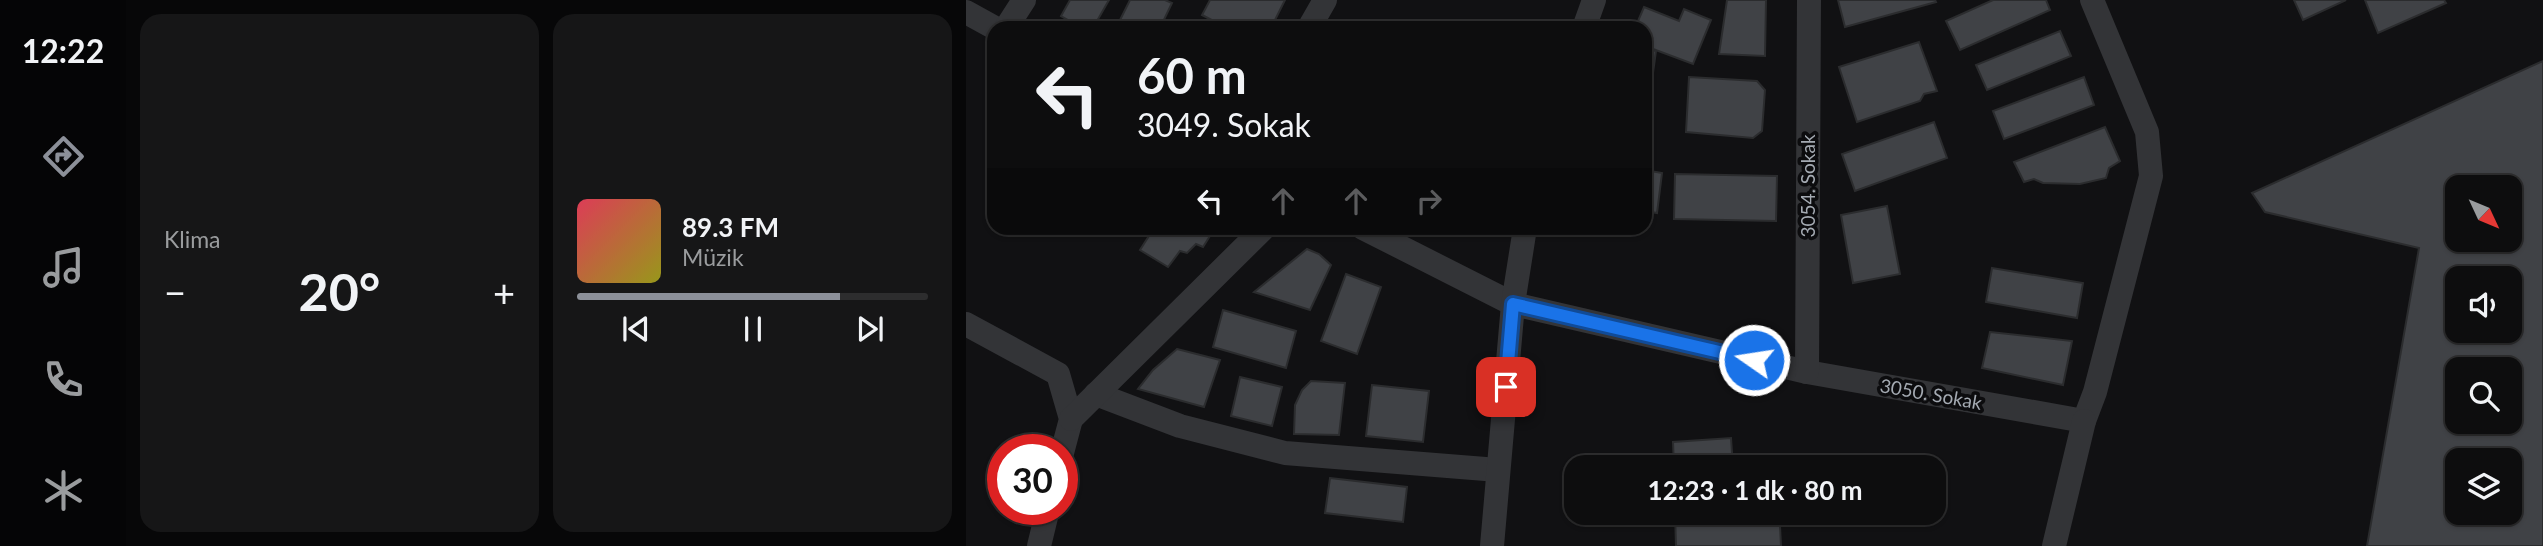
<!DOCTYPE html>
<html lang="tr">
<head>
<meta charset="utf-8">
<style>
  body { margin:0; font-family:Lato,sans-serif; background:#161617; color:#f1f3f6; height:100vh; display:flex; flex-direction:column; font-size:26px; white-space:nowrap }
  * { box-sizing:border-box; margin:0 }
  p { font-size:23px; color:#9a9c9e }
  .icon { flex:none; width:38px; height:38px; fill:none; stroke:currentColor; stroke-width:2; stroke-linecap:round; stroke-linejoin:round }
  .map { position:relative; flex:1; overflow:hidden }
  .sheet { display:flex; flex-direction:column; gap:14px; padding:14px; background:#070708; width:840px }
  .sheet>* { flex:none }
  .banner { position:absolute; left:21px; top:21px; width:665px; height:214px; border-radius:21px; box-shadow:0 2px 5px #0004,0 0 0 2px #2d2d2e; background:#0d0d0e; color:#f1f3f6; overflow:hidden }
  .needle { width:46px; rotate:134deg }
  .buttons { position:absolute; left:1479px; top:175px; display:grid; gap:14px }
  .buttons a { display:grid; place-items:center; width:77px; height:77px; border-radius:14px; background:#0d0d0e; box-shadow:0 2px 5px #0004,0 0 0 2px #2d2d2e; font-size:35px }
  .speed { position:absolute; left:21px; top:434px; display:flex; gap:14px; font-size:35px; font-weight:700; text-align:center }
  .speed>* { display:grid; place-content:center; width:91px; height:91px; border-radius:50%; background:#0d0d0e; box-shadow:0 2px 5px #0004,0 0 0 2px #2d2d2e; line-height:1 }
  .speed .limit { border:10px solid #d22; background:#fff; color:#111 }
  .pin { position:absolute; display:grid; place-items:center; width:60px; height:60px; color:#fff; margin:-30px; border-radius:14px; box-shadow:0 4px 10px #0006 }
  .me { position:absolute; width:77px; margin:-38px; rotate:283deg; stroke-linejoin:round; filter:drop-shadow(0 0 5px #0008) }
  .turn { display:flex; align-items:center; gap:24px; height:147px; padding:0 35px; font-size:32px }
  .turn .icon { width:91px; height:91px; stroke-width:2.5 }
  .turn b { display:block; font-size:49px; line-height:60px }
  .lanes { display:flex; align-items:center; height:66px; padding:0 35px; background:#0003; justify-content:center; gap:35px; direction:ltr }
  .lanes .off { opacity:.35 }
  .big { font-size:52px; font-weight:700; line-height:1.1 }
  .sheet .widget { flex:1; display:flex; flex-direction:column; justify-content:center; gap:10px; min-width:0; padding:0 24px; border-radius:21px; background:#161617 }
  .song { display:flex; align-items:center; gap:21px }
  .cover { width:84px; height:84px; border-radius:10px; background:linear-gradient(135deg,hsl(350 70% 55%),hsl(60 70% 35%)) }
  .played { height:7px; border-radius:4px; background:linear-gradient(90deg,#8c9099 75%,#2d2d2e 75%) }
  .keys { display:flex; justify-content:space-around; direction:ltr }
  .heat { display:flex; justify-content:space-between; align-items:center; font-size:38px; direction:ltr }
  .sheet .tiles { flex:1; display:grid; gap:14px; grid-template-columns:repeat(2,1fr) }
  .trip { position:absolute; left:598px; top:455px; width:382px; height:70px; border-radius:21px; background:#0d0d0e; box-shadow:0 2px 5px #0004,0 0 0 2px #2d2d2e; font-weight:700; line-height:70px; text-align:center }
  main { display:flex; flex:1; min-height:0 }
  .tab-bar { display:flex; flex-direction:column; width:126px; justify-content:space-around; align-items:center; background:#050506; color:#9a9c9e }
  .tab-bar .icon { width:49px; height:49px }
  .tab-bar .current { color:#8c9099 }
  .tab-bar b { font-size:32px; color:#f1f3f6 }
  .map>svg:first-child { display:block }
</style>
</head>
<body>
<main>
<nav class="tab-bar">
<b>12:22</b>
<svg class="icon current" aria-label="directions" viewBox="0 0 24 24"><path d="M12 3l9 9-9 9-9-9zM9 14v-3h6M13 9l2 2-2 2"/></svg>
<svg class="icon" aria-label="music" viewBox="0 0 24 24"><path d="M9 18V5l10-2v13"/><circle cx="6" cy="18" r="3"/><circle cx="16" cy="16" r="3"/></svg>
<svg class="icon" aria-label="phone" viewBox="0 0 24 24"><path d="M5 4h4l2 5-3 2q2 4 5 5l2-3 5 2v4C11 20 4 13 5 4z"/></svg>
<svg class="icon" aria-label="climate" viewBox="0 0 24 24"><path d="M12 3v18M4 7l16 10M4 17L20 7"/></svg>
</nav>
<section class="sheet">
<div class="tiles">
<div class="widget"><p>Klima</p>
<div class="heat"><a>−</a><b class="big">20°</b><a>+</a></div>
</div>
<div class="widget">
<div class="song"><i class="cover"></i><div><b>89.3 FM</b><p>Müzik</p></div></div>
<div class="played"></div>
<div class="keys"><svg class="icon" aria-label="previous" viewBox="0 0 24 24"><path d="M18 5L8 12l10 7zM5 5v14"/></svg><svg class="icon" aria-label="pause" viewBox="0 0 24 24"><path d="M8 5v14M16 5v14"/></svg><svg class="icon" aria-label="next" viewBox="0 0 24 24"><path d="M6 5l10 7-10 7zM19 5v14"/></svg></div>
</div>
</div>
</section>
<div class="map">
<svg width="1577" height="546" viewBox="0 0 1577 546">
  <rect width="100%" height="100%" fill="#111113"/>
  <g fill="#404246" stroke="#2b2c2e" stroke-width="2" fill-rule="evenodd">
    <path d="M104,0h39l-16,28h-11l-21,-12z"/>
    <path d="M164,0h35l7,3 -12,25h-44z"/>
    <path d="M244,0h75l-14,28h-44l-25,-13z"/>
    <path d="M761,0h39l-1,56 -46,-2z"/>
    <path d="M872,0h97l1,2 -91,25z"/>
    <path d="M1027,0h53l4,10 -90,40 -14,-29z"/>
    <path d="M1328,0h52l-43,20z"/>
    <path d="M1399,0h79l2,3 -68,30z"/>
    <path d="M678,7l35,14 5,-12 27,11 -18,44 -48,-18v-18h-10z"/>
    <path d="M1094,31l11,25 -84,34 -11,-25z"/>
    <path d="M953,42l18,49 -13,3 -4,7 -63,21 -18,-55z"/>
    <path d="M679,49l11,2 -11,80z"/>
    <path d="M1577,61v485h-176l52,-298 -154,-36 -13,-19zM1491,187h53v53h-53zM1491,278h53v53h-53zM1491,369h53v53h-53zM1491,460h53v53h-53z"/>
    <path d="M723,77l68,4 8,9 -3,41 -9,7 -67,-6z"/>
    <path d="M1118,77l10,28 -90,34 -11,-28z"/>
    <path d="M968,122l13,36 -92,33 -13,-37z"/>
    <path d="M1139,127l15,34 -11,7 -3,10 -26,6 -37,-1 -9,-4 -10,3 -10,-20z"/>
    <path d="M679,170l17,3 -5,40 -12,-2z"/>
    <path d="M709,174l102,2 -1,45 -102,-2z"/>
    <path d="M921,206l13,68 -47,9 -12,-68z"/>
    <path d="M188,228h61l-12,19 -7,-3 -9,9 -7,-2 -12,16 -28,-17z"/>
    <path d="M341,249l12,5 12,11 -21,45 -56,-18z"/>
    <path d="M1026,268l91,15 -6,35 -91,-16z"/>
    <path d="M380,274l35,13 -24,67 -36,-13z"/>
    <path d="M257,310l73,21 -10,37 -73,-21z"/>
    <path d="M1024,332l82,9 -9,44 -81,-17z"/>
    <path d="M211,349l43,11 -16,47 -66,-18 15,-19z"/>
    <path d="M274,377l42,10 -10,39 -41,-10z"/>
    <path d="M345,381l34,2 -6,52 -45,-1 1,-29 7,-15z"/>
    <path d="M406,385l57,6 -6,51 -57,-6z"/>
    <path d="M765,438l2,29h-59l-1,-25z"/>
    <path d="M364,478l77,9 -4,35 -78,-9z"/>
    <path d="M709,513h60l13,11 32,2 1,20h-105z"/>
  </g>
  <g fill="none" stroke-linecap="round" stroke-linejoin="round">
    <g stroke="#333437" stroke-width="24">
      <path d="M0,12l29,16"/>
      <path d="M40,28l18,-28"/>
      <path d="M343,28l16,-28"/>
      <path d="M618,28l10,-28"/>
      <path d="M397,228l150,76 294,68 277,49 11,-29 56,-216 -4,-44 -55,-132"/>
      <path d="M0,324l92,50 13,45 -9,34"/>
      <path d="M841,372l2,-372"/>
      <path d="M130,394l84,32 105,27 213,17"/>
      <path d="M105,419l193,-191"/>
      <path d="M73,546l9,-37"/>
      <path d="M526,546l21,-242 12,-76"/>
      <path d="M1088,546l30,-125"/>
    </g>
  </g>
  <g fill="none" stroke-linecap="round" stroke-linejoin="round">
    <defs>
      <path id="route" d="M540,387l7,-83 241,56"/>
    </defs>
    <use href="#route" stroke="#114b97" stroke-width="18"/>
    <use href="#route" stroke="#1a73e8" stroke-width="12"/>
  </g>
  <g text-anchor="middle" stroke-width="7" stroke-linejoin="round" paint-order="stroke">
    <g font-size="19" fill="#a4aab2" stroke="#0c0c0e">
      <text transform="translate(842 186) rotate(-90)" y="7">3054. Sokak</text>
      <text transform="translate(965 394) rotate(10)" y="7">3050. Sokak</text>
    </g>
  </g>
</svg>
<div class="buttons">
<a><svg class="needle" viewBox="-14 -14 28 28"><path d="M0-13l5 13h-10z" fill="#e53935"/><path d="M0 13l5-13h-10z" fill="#9a9c9e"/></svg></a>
<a><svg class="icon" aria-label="sound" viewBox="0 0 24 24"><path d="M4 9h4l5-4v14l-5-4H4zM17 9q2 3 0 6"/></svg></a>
<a><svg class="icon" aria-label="search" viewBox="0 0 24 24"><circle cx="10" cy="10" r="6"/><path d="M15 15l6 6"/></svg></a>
<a><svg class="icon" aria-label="layers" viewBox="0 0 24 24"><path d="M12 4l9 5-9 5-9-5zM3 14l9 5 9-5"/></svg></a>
</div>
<div class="speed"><div class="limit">30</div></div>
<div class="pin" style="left:540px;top:387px;background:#d93025"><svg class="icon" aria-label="arrive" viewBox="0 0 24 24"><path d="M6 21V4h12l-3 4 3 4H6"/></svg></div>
<svg class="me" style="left:788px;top:360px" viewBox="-20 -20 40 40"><circle r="17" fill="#1a73e8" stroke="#fff" stroke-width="3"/><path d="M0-11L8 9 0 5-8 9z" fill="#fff"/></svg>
<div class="trip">12:23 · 1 dk · 80 m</div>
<div class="banner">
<div class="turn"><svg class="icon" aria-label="left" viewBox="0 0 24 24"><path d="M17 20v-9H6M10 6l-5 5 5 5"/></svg><div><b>60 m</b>3049. Sokak</div></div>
<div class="lanes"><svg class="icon" aria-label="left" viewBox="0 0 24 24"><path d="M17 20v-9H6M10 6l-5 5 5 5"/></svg><svg class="icon off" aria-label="ahead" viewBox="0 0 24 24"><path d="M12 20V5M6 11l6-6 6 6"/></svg><svg class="icon off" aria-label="ahead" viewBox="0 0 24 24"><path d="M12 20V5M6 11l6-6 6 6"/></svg><svg class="icon off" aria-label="right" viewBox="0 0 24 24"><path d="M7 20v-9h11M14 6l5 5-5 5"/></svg></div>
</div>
</div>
</main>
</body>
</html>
